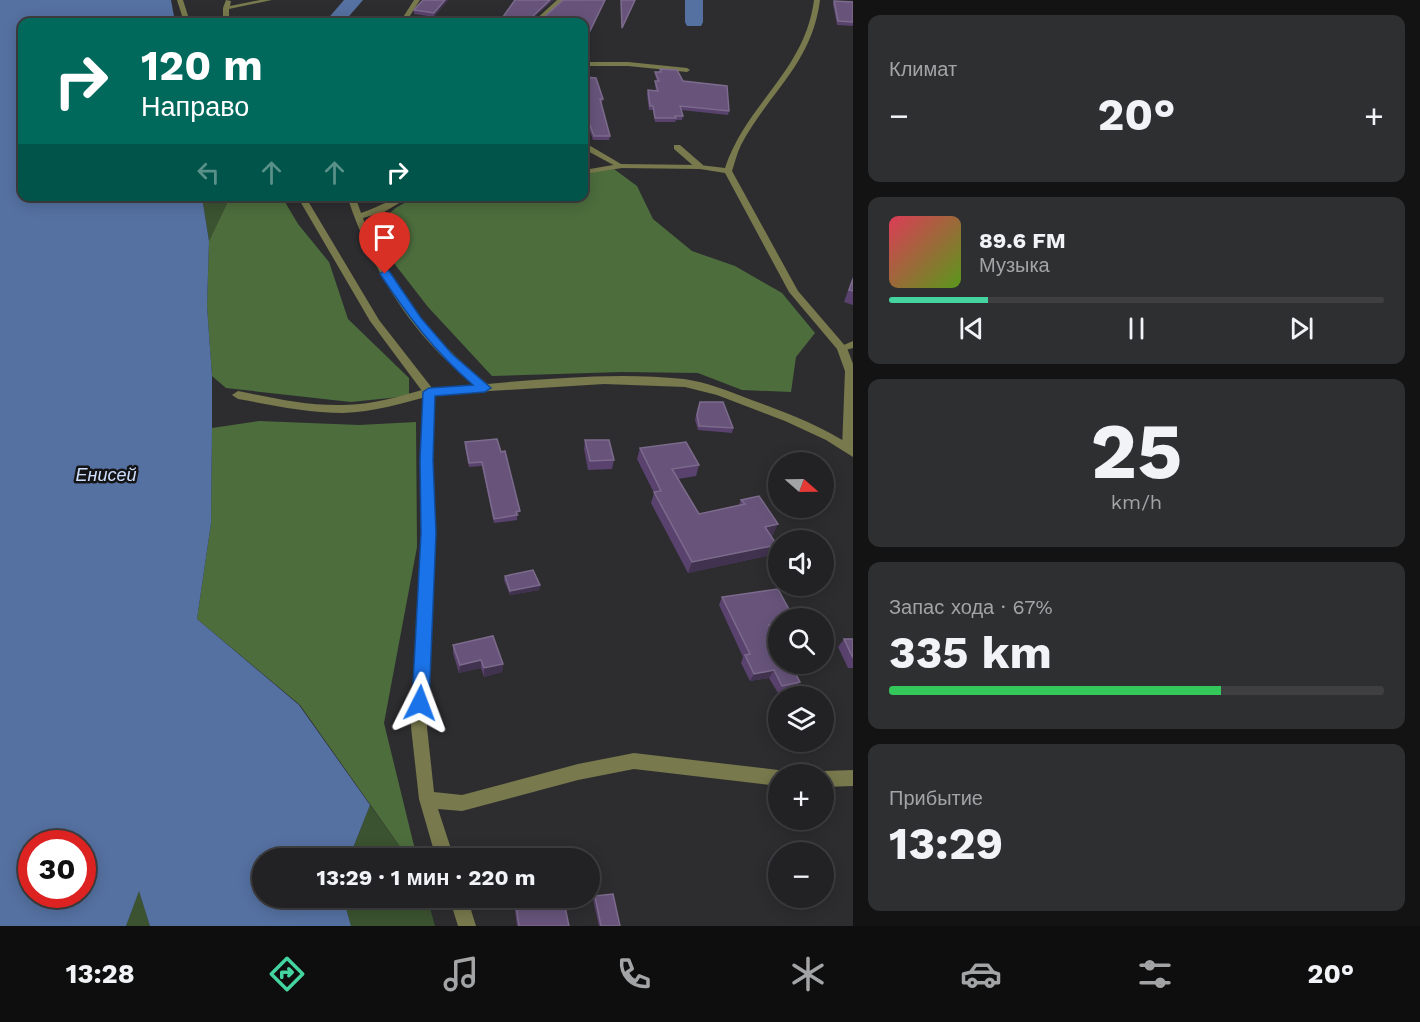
<!DOCTYPE html>
<html lang="ru">
<head>
<meta charset="utf-8">
<style>
  body { margin:0; font-family:"Work Sans",sans-serif; background:#2e2f31; color:#f1f3f6; height:100vh; display:flex; flex-direction:column; font-size:22px; white-space:nowrap }
  * { box-sizing:border-box; margin:0 }
  p { font-size:20px; color:#a2a4a6 }
  .icon { flex:none; width:33px; height:33px; fill:none; stroke:currentColor; stroke-width:2; stroke-linecap:round; stroke-linejoin:round }
  .map { position:relative; flex:1; overflow:hidden }
  .sheet { display:flex; flex-direction:column; gap:15px; padding:15px; background:#131314; width:567px }
  .sheet>* { flex:none }
  .top-card { position:absolute; left:18px; top:18px; width:570px; height:183px; border-radius:12px; box-shadow:0 3px 15px #0003,0 0 0 2px #3f3f41; background:#00695c; color:#fff; overflow:hidden }
  .needle { width:39px; rotate:110deg }
  .fabs { position:absolute; left:768px; top:452px; display:grid; gap:12px }
  .fabs a { display:grid; place-items:center; width:66px; height:66px; border-radius:50%; background:#222224; box-shadow:0 3px 15px #0003,0 0 0 2px #3f3f41; font-size:30px }
  .speed { position:absolute; left:18px; top:830px; display:flex; gap:12px; font-size:30px; font-weight:700; text-align:center }
  .speed>* { display:grid; place-content:center; width:78px; height:78px; border-radius:50%; background:#222224; box-shadow:0 3px 15px #0003,0 0 0 2px #3f3f41; line-height:1 }
  .speed .limit { border:9px solid #d22; background:#fff; color:#111 }
  .pin { position:absolute; display:grid; place-items:center; width:51px; height:51px; color:#fff; margin:-62px -26px; border-radius:50% 50% 50% 0; rotate:-45deg; box-shadow:0 0 6px #0007 }
  .pin .icon { rotate:45deg }
  .me { position:absolute; width:66px; margin:-33px; rotate:3deg; stroke-linejoin:round; filter:drop-shadow(0 0 4px #0008) }
  .turn { display:flex; align-items:center; gap:21px; height:126px; padding:0 24px; font-size:27px }
  .turn .icon { width:78px; height:78px; stroke-width:2.5 }
  .turn b { display:block; font-size:42px; line-height:51px }
  .lanes { display:flex; align-items:center; height:57px; padding:0 24px; background:#0003; justify-content:center; gap:30px; direction:ltr }
  .lanes .off { opacity:.35 }
  .big { font-size:45px; font-weight:700; line-height:1.1 }
  .sheet .widget { flex:1; display:flex; flex-direction:column; justify-content:center; gap:9px; min-width:0; padding:0 21px; border-radius:12px; background:#2e2f31 }
  .sheet .dial { align-items:center; gap:0 }
  .dial b { font-size:78px; line-height:1 }
  .song { display:flex; align-items:center; gap:18px }
  .cover { width:72px; height:72px; border-radius:9px; background:linear-gradient(135deg,hsl(350 70% 55%),hsl(90 70% 35%)) }
  .played { height:6px; border-radius:3px; background:linear-gradient(90deg,#44d49f 20%,#3f3f41 20%) }
  .keys { display:flex; justify-content:space-around; direction:ltr }
  .heat { display:flex; justify-content:space-between; align-items:center; font-size:33px; direction:ltr }
  .charge { height:9px; border-radius:4px; background:linear-gradient(90deg,#34c759 67%,#3f3f41 0) }
  .trip { position:absolute; left:252px; top:848px; width:348px; height:60px; border-radius:30px; background:#222224; box-shadow:0 3px 15px #0003,0 0 0 2px #3f3f41; font-weight:700; line-height:60px; text-align:center }
  .dock { display:flex; height:96px; justify-content:space-around; align-items:center; background:#0e0e0e; color:#a2a4a6 }
  .dock .icon { width:42px; height:42px }
  .dock .current { color:#44d49f }
  .dock b { font-size:27px; color:#f1f3f6 }
  main { display:flex; flex:1; min-height:0 }
  .map>svg:first-child { display:block }
</style>
</head>
<body>
<main>
<div class="map">
<svg width="853" height="926" viewBox="0 0 853 926">
  <rect width="100%" height="100%" fill="#2d2d30"/>
  <g fill="#3b5330">
    <path d="M202,197h28l-21,44z"/>
    <path d="M370,805l38,53h-59z"/>
    <path d="M139,890l11,36h-24z"/>
    <path d="M343,897h84l8,29h-84z"/>
  </g>
  <g fill="#4d6d3d">
    <path d="M614,169l23,17 16,33 39,32 43,15 47,27 33,40 -19,24 -5,35 -49,-2 -44,-17 -76,-1 -130,4 -64,-69 -45,-58 -4,-21c13,-22 24,-26 47,-31l158,-1v-23z"/>
    <path d="M230,197h52l16,27 31,38 19,57 61,59v18l-58,6 -125,-14 -14,-12 -5,-70 2,-65z"/>
    <path d="M259,421l100,4 57,-3 1,125 -33,176 33,135h-9l-108,-153 -103,-86 14,-96 1,-95z"/>
  </g>
  <path fill="#5571a1" fill-rule="evenodd" d="M0,0h171l4,22h-153v174l180,1 7,44 -2,65 5,70v52l-1,95 -14,96 102,86 71,100 -21,53h-87v39h81l8,29h-201l-11,-35 -13,35h-126zM32,843h50v51h-50z"/>
  <g fill="none" stroke-linecap="round" stroke-linejoin="round">
    <g fill="#5571a1" fill-rule="evenodd">
      <path d="M344,0h19l-19,22h-19z"/>
      <path d="M685,0h18v22l-2,4h-14l-2,-4z"/>
    </g>
    <g fill="#78794c" fill-rule="evenodd">
      <path d="M584,62h44l59,6 3,2 -3,2 -59,-6h-44z"/>
      <path d="M674,145h6l23,20v4h-6l-23,-20z"/>
      <path d="M619,164h3v4l-38,6v-4z"/>
      <path d="M853,341v7l-11,3 -5,-3z"/>
      <path d="M429,388l6,4 -2,3c-29,8 -60,17 -90,18 -35,0 -71,-8 -105,-14l-6,-4 6,-4c35,7 70,15 105,14 29,0 58,-9 86,-17z"/>
    </g>
    <g fill="#78794c" fill-rule="evenodd">
      <path d="M226,0l5,1 -1,5 30,-6h12l-43,9v13h-6v-14z"/>
      <path d="M414,0h6l-14,22h-6z"/>
      <path d="M557,0h6l-24,22h-6z"/>
      <path d="M814,0h6c-8,64 -51,92 -79,145 -4,8 -6,17 -9,26l66,120 49,57 6,16v87l-5,2 -6,-4 3,-78 -8,-22 -48,-57 -64,-119 -25,-4 -81,-1 -35,-19v-5h3l34,20 79,1 25,3c21,-64 80,-97 89,-168z"/>
      <path d="M347,196h8l6,17c17,-5 32,-17 50,-17l-27,16 -21,6c23,68 71,123 126,167l1,3 -1,3c-10,2 -19,-10 -26,-16 -56,-46 -94,-112 -116,-179z"/>
      <path d="M429,388l6,4 -2,68 2,55 -8,212 7,65 28,3 116,-31 56,-11 144,17 6,4h-6v12l-144,-17 -56,11 -116,31 -24,-2 16,49h-18l-17,-59 -8,-72 12,-212 -2,-55 2,-68z"/>
      <path d="M853,770v16l-29,1v-13h-6l6,-3z"/>
      <path d="M449,897h18l9,29h-18z"/>
    </g>
    <g fill="#78794c" fill-rule="evenodd">
      <path d="M177,0h6l7,22h-6z"/>
      <path d="M297,196h8l74,124 53,68c83,-5 169,-18 252,-9 22,3 45,12 65,20 36,13 72,26 104,48v10l-27,-17 -41,-19 -68,-26 -32,-8 -81,-3 -179,11 -55,-74z"/>
    </g>
  </g>
  <g fill="#59426d">
    <path d="M423,0h25l-14,17 -20,-3v-4z"/>
    <path d="M834,1l19,1v24l-16,-1 -4,-21z"/>
    <path d="M660,69l23,12 46,30 -1,4 -47,-5 2,6 -1,4h-6l-1,2h-20l-2,-12h-4l-2,-16 1,-4 8,1 -1,-6v-4h2l-2,-6v-3h4z"/>
    <path d="M584,77l19,22 -1,4h-1l9,33 -1,4h-16l-9,-26z"/>
    <path d="M853,276v29l-9,-3z"/>
    <path d="M698,406l35,22 -1,5 -34,-3 -3,-10z"/>
    <path d="M497,439l22,77h-2v4l-23,3 -12,-57 -13,1 -4,-20v-5z"/>
    <path d="M585,440l29,20 -2,9 -24,1 -4,-21z"/>
    <path d="M640,448l59,17 -3,11 -18,3 21,35 40,-9 2,-5 32,35 -3,1 7,9 -6,10 -83,18 -37,-70 3,-10 -17,-34z"/>
    <path d="M505,576l35,9 -1,5 -29,5 -6,-15z"/>
    <path d="M722,597l70,18 -1,3h-13v13l-6,1 28,50 -5,8 -17,3 -9,-15 -19,3 -9,-18 2,-6 -24,-52z"/>
    <path d="M844,639h9v29h-5l-10,-21z"/>
    <path d="M453,645l50,19 -1,8 -18,5 -3,-9 -22,5 -6,-20z"/>
    <path d="M778,855v35l-10,-28 6,-6z"/>
    <path d="M595,896l25,30h-21l-6,-27z"/>
    <path d="M513,897h50l6,29h-52z"/>
    <path d="M781,897h14l-13,2z"/>
  </g>
  <g fill="#41324f">
    <path d="M445,0h3l-14,17v-4z"/>
    <path d="M550,0h4l-23,20 1,-3z"/>
    <path d="M605,0h1l-21,43 1,-4z"/>
    <path d="M635,0h1l-15,31 1,-3z"/>
    <path d="M778,524l-5,11 -13,3 5,-11z"/>
    <path d="M777,545l-6,10 -83,18 4,-11z"/>
    <path d="M540,585l-1,5 -29,5v-4z"/>
    <path d="M481,660v8l-22,5 1,-8z"/>
    <path d="M503,664l-1,8 -18,5v-9z"/>
    <path d="M774,670l-5,8 -19,3 4,-7z"/>
  </g>
  <g fill="#68547b" stroke="#7c6b8c" stroke-width="1.5">
    <path d="M423,0h22l-11,13 -20,-3z"/>
    <path d="M515,0h35l-18,17v3h9l22,-20h42l-19,39h-2v-17h-96v-1h12z"/>
    <path d="M621,0h14l-13,28z"/>
    <path d="M834,1l19,1v20l-15,-1z"/>
    <path d="M660,69l17,1 6,11 44,5 2,25 -49,-5 3,10h-8l1,2h-21l-2,-12h-3l-2,-16 10,1 -3,-10h4l-4,-9h6z"/>
    <path d="M584,77l12,1 7,21h-3l10,37h-16l-10,-27z"/>
    <path d="M853,279v12l-4,-1z"/>
    <path d="M700,402h23l10,26 -34,-2 -2,-11z"/>
    <path d="M497,439l4,13 4,-1 15,60 -4,1 1,3 -23,4 -12,-57 -13,1 -4,-21z"/>
    <path d="M585,440h24l5,20 -24,1z"/>
    <path d="M686,442l13,23 -27,4 27,45 46,-10 -4,-4 18,-4 19,28 -13,3 12,18 -85,17 -38,-70 7,-1 -21,-43z"/>
    <path d="M533,570l7,15 -30,6 -5,-15z"/>
    <path d="M778,589l14,26 -8,1 1,2h-7v6l-9,1 9,18v20h12l10,19 -18,4 -8,-16 -20,4 -9,-19 5,-1 -28,-57z"/>
    <path d="M493,636l10,28 -19,4 -3,-8 -21,5 -7,-20z"/>
    <path d="M844,639h9v19z"/>
    <path d="M778,855v13l-4,-12z"/>
    <path d="M613,894l7,32h-19l-6,-30z"/>
    <path d="M515,897h48l6,29h-50z"/>
  </g>
  <path fill="#1a73e8" stroke="#114b97" stroke-width="1.5" d="M385,270l4,1 32,47 31,36 39,34 -6,4 -50,4 -2,64 3,73 -7,170 -3,6 -6,2 -6,-2 -2,-6 9,-170 -1,-73 3,-68 6,-4 44,-3c-39,-34 -65,-69 -93,-111z"/>
  <g text-anchor="middle" stroke-width="5" stroke-linejoin="round" paint-order="stroke">
    <g font-size="18" font-style="italic" fill="#cee0fe" stroke="#151517">
      <text x="106" y="481">Енисей</text>
    </g>
  </g>
</svg>
<div class="fabs">
<a><svg class="needle" viewBox="-14 -14 28 28"><path d="M0-13l5 13h-10z" fill="#e53935"/><path d="M0 13l5-13h-10z" fill="#a2a4a6"/></svg></a>
<a><svg class="icon" aria-label="sound" viewBox="0 0 24 24"><path d="M4 9h4l5-4v14l-5-4H4zM17 9q2 3 0 6"/></svg></a>
<a><svg class="icon" aria-label="search" viewBox="0 0 24 24"><circle cx="10" cy="10" r="6"/><path d="M15 15l6 6"/></svg></a>
<a><svg class="icon" aria-label="layers" viewBox="0 0 24 24"><path d="M12 4l9 5-9 5-9-5zM3 14l9 5 9-5"/></svg></a>
<a>+</a>
<a>−</a>
</div>
<div class="speed"><div class="limit">30</div></div>
<div class="pin" style="left:385px;top:274px;background:#d93025"><svg class="icon" aria-label="arrive" viewBox="0 0 24 24"><path d="M6 21V4h12l-3 4 3 4H6"/></svg></div>
<svg class="me" style="left:420px;top:703px" viewBox="-20 -20 40 40"><path d="M0-17L14 15 0 8-14 15z" fill="#1a73e8" stroke="#fff" stroke-width="4"/></svg>
<div class="trip">13:29 · 1 мин · 220 m</div>
<div class="top-card">
<div class="turn"><svg class="icon" aria-label="right" viewBox="0 0 24 24"><path d="M7 20v-9h11M14 6l5 5-5 5"/></svg><div><b>120 m</b>Направо</div></div>
<div class="lanes"><svg class="icon off" aria-label="left" viewBox="0 0 24 24"><path d="M17 20v-9H6M10 6l-5 5 5 5"/></svg><svg class="icon off" aria-label="ahead" viewBox="0 0 24 24"><path d="M12 20V5M6 11l6-6 6 6"/></svg><svg class="icon off" aria-label="ahead" viewBox="0 0 24 24"><path d="M12 20V5M6 11l6-6 6 6"/></svg><svg class="icon" aria-label="right" viewBox="0 0 24 24"><path d="M7 20v-9h11M14 6l5 5-5 5"/></svg></div>
</div>
</div>
<section class="sheet">
<div class="widget"><p>Климат</p>
<div class="heat"><a>−</a><b class="big">20°</b><a>+</a></div>
</div>
<div class="widget">
<div class="song"><i class="cover"></i><div><b>89.6 FM</b><p>Музыка</p></div></div>
<div class="played"></div>
<div class="keys"><svg class="icon" aria-label="previous" viewBox="0 0 24 24"><path d="M18 5L8 12l10 7zM5 5v14"/></svg><svg class="icon" aria-label="pause" viewBox="0 0 24 24"><path d="M8 5v14M16 5v14"/></svg><svg class="icon" aria-label="next" viewBox="0 0 24 24"><path d="M6 5l10 7-10 7zM19 5v14"/></svg></div>
</div>
<div class="widget dial"><b>25</b><p>km/h</p></div>
<div class="widget"><p>Запас хода · 67%</p><b class="big">335 km</b><div class="charge"></div></div>
<div class="widget"><p>Прибытие</p><b class="big">13:29</b></div>
</section>
</main>
<nav class="dock">
<b>13:28</b>
<svg class="icon current" aria-label="directions" viewBox="0 0 24 24"><path d="M12 3l9 9-9 9-9-9zM9 14v-3h6M13 9l2 2-2 2"/></svg>
<svg class="icon" aria-label="music" viewBox="0 0 24 24"><path d="M9 18V5l10-2v13"/><circle cx="6" cy="18" r="3"/><circle cx="16" cy="16" r="3"/></svg>
<svg class="icon" aria-label="phone" viewBox="0 0 24 24"><path d="M5 4h4l2 5-3 2q2 4 5 5l2-3 5 2v4C11 20 4 13 5 4z"/></svg>
<svg class="icon" aria-label="climate" viewBox="0 0 24 24"><path d="M12 3v18M4 7l16 10M4 17L20 7"/></svg>
<svg class="icon" aria-label="car" viewBox="0 0 24 24"><path d="M5 17H2v-5l4-1 3-4h7l3 4 3 1v5h-3M9 17h6M6 11h13"/><circle cx="7" cy="17" r="2"/><circle cx="17" cy="17" r="2"/></svg>
<svg class="icon" aria-label="filters" viewBox="0 0 24 24"><path d="M4 7h16M4 17h16"/><circle cx="9" cy="7" r="2"/><circle cx="15" cy="17" r="2"/></svg>
<b>20°</b>
</nav>
</body>
</html>
